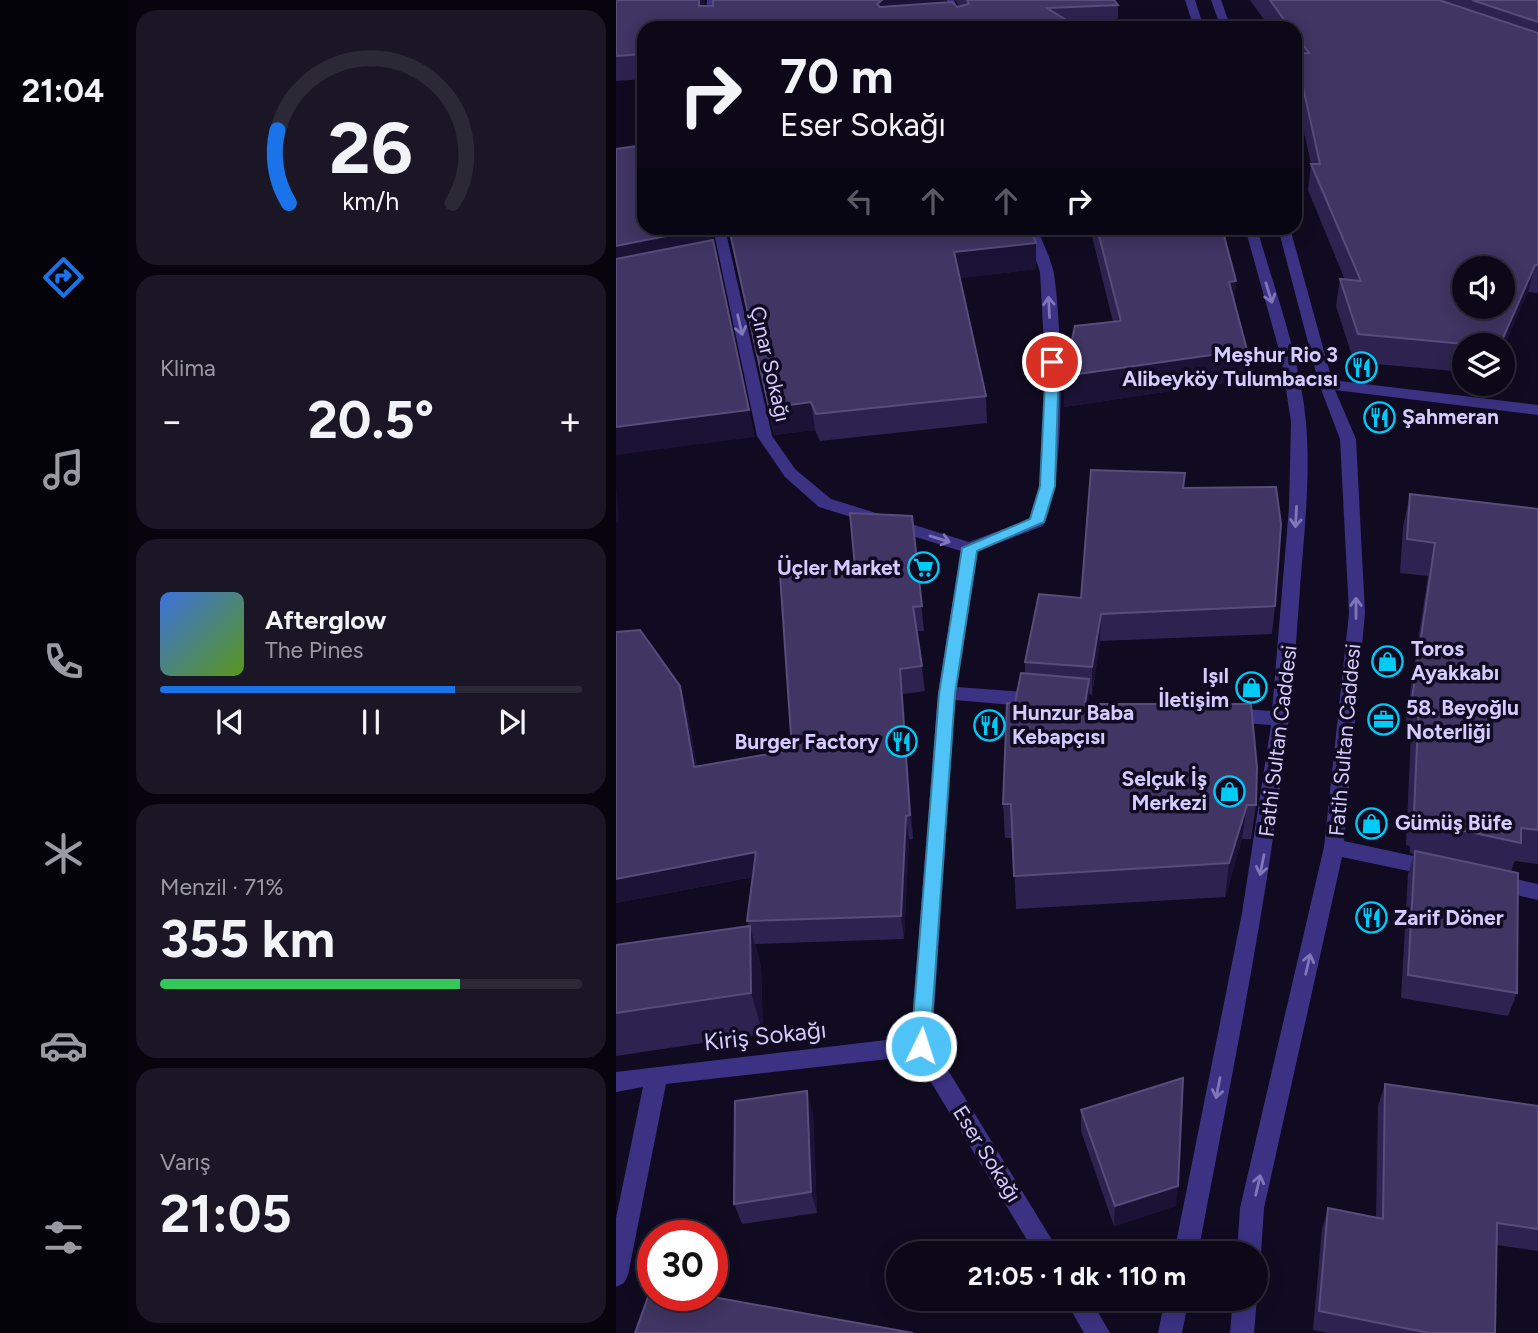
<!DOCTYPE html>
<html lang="tr">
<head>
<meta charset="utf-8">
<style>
  body { margin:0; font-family:Figtree,sans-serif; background:#1a1625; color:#f1f3f6; height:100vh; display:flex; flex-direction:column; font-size:26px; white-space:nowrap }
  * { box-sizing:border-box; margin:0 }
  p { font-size:23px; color:#9a9aa2 }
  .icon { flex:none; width:38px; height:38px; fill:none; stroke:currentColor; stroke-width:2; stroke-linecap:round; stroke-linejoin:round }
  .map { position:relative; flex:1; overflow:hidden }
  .sheet { display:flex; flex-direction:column; gap:10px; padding:10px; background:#07040d; width:490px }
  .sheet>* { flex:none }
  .banner { position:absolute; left:21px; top:21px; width:665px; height:214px; border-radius:21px; box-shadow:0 4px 18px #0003,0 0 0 2px #2c2937; background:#0c0818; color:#f1f3f6; overflow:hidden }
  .tools { position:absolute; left:836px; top:256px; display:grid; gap:14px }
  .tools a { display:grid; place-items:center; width:63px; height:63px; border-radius:50%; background:#0c0818; box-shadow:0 4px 18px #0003,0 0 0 2px #2c2937; font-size:35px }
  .speed { position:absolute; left:21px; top:1220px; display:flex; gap:14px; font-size:35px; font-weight:700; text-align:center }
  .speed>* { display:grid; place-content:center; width:91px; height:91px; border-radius:50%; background:#0c0818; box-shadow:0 4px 18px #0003,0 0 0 2px #2c2937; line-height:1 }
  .speed .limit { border:10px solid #d22; background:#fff; color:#111 }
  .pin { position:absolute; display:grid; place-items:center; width:60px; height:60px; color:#fff; margin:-30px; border:4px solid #fff; border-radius:50%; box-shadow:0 2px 7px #0007 }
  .me { position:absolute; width:77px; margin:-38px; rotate:4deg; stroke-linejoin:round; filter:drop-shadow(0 0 5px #0008) }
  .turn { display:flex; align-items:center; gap:24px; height:147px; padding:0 28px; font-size:32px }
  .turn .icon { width:91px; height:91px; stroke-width:2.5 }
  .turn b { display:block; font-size:49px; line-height:60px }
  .lanes { display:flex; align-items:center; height:66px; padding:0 28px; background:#0003; justify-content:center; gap:35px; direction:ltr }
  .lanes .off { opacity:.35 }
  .big { font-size:52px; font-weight:700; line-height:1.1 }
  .sheet .tile { flex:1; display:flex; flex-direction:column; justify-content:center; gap:10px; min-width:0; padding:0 24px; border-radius:21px; background:#1a1625 }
  .sheet .dial { align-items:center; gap:0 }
  .dial svg { height:182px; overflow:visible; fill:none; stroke:#2c2937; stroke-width:7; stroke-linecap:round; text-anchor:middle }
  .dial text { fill:#f1f3f6; stroke:none }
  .song { display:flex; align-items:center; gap:21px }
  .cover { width:84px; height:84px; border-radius:10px; background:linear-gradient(135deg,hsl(220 70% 55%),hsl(90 70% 35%)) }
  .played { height:7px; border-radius:4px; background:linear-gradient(90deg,#1a73e8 70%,#2c2937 70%) }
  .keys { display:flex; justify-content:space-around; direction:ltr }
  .heat { display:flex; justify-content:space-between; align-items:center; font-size:38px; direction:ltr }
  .charge { height:10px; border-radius:5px; background:linear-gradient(90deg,#34c759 71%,#2c2937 0) }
  .trip { position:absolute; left:270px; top:1241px; width:382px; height:70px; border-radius:35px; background:#0c0818; box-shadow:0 4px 18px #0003,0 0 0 2px #2c2937; font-weight:700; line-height:70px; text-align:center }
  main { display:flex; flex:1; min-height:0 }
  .dock { display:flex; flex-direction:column; width:126px; justify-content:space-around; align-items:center; background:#05030a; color:#9a9aa2 }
  .dock .icon { width:49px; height:49px }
  .dock .active { color:#1a73e8 }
  .dock b { font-size:32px; color:#f1f3f6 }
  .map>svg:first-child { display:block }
</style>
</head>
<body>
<main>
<nav class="dock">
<b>21:04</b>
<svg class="icon active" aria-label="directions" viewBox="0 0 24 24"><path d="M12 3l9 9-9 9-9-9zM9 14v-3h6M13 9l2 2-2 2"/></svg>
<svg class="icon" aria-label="music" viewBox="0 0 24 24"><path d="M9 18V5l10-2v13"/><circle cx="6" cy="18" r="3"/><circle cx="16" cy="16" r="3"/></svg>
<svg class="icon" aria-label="phone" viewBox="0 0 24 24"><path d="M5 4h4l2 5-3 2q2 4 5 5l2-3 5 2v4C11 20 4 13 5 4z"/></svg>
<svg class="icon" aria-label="climate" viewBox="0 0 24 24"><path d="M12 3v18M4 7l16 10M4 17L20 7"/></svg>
<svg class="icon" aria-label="car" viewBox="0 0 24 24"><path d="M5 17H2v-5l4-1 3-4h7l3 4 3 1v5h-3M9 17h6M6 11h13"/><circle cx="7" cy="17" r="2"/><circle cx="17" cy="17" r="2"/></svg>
<svg class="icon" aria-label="filters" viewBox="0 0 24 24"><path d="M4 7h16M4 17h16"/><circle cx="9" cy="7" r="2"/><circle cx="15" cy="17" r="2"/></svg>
</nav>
<section class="sheet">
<div class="tile dial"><svg viewBox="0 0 100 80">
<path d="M14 69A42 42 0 1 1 86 69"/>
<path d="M14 69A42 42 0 0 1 9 37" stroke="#1a73e8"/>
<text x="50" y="56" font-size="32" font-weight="700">26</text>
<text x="50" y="72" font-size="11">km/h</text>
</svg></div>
<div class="tile"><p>Klima</p>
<div class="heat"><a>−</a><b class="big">20.5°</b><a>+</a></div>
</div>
<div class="tile">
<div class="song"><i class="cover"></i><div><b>Afterglow</b><p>The Pines</p></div></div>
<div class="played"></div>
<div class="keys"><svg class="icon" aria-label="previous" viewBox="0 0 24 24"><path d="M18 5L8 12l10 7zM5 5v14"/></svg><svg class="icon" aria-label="pause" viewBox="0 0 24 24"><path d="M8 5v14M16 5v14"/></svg><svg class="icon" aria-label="next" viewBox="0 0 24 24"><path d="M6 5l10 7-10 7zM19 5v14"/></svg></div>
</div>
<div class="tile"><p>Menzil · 71%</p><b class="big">355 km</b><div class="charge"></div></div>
<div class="tile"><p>Varış</p><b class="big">21:05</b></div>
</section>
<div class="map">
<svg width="922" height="1333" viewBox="0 0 922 1333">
  <rect width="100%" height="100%" fill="#100b20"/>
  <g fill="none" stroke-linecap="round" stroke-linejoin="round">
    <g fill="#3b3283" fill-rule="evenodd">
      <path d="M91,0h10l-2,28h-10z"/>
      <path d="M328,0h10l14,28h-10z"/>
      <path d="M569,0h10l9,28h-10z"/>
      <path d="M595,0h10l10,28h-10z"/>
      <path d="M97,228h12l47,208 23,33 36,30 138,43 61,-23 10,-33 6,-101 -6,-113 -15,-44h12c6,15 14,31 17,46 8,52 13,208 -11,252l-65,25 -21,136 80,6 6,2 3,5 -3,5 -6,2 -82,-7 -23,344 128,209h-25l-120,-197 -249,28 -38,191 -4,8 -8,4v-69l27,-131 -27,5v-20l295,-35 27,-344 23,-142 -142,-44 -34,-30 -28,-41z"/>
      <path d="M629,228h12c18,64 43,128 49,194 5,60 -3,121 -7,180 -14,219 -60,435 -101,651h-24l68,-340 29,-188 -42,-3 -6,-2 -3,-5 3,-5 6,-2 43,3 17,-204 2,-85 -10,-65z"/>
      <path d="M662,228h12l42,152 206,25v10l-203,-25 21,49 9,174 -21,228 88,19 7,2 3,6 -3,6 -7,2 -90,-19 -78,351 -3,45 -6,9v-9h-18l3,-45 84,-361 25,-234 -9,-174 -21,-55z"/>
      <path d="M881,875l41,9v16l-48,-11 -3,-6 3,-6z"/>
      <path d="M639,1292l2,6 -3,35h-24l3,-35h22z"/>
      <path d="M448,1298h26l20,35h-26z"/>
      <path d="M549,1298h24l-7,35h-24z"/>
    </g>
  </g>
  <g fill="#2e2350">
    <path d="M0,0l89,6 242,-6v2l10,5 2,-1 -4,-6h159l4,5v23h-474v51l-28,2z"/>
    <path d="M634,0h288v293l-10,-1 -25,53h-38v27l-111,-10 -18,-56 4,-27 5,1 -37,-90 3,-26 -11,-51 -5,-7v-78h-25z"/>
    <path d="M112,228h302l6,15v26l-76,9 26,118 1,27 -167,18 -5,-11 -41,5z"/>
    <path d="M474,228h132l14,53 -2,22 13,47 -3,30 -180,27 49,-85z"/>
    <path d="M569,473l-1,15 91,118 -3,28 -172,7 -8,54 -3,-1v10l167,101 -5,34h-9l-17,58 -209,12 -3,-71h-8l-2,-34 12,-101 10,-29v-12z"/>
    <path d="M794,494l128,15v355l-23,-3 -4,10 6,122 -9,23 -107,-18 7,-124 6,-20 -4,-1v-7l-4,-1 5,-112 -7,-1 24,-156 -28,-3 3,-46z"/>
    <path d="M296,516l12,115h-7l8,60 -22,3 10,145h-4l-5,100 -149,5 6,24 2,66 -147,22v-111l133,-19 -2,-5 6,-44 -137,26 71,-193 10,57 95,-17 63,-183z"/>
    <path d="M769,1084l153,22v145l-41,-6 -2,88h-167l-15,-3 9,-101 6,-21 48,10 2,-112z"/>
    <path d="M465,1110l95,96 -62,20 -33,-95z"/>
    <path d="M197,1113l4,100 -75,11 -8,-20z"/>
  </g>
  <g fill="#1b1235">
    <path d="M83,0h6l-2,28 -4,-22z"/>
    <path d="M266,0h65l1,15 -61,7 -10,-18z"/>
    <path d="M90,228h5l5,25 -100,20v-27z"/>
    <path d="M420,243v26l-80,10 -2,-27z"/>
    <path d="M919,265l-7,27 -25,57v-4h-3z"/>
    <path d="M620,281l-2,30 -5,-29z"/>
    <path d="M631,350l-3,30 -180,27v-31z"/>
    <path d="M195,402l4,28 -41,5 -5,-27z"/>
    <path d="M133,410l6,27 -139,18v-28z"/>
    <path d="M0,486l3,36 -3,1z"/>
    <path d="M485,614l-1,27 -8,54v-28z"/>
    <path d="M284,669l3,25 10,145 -3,-24z"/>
    <path d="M473,679v34l-4,-9z"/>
    <path d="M64,686l7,24 14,81 -7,-24z"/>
    <path d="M631,805l-5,34 -17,58 4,-34z"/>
    <path d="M290,816l3,23 -5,100 -3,-23z"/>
    <path d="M140,852l6,23 -146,28v-24z"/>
    <path d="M134,926l11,42 2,66 -12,-41z"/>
    <path d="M191,1091l6,22 4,100 -6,-21z"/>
    <path d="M562,1186l-2,20 -62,20 1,-20z"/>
  </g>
  <g fill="#403563" stroke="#574c7b" stroke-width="2" fill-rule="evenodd">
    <path d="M0,0h83v6h14v-6h169l-5,4 3,3 72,-5 5,5 12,-3 -2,-4h147l4,5 -71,3 29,18 -20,2h-412v26l-28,2z"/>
    <path d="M654,0h169l99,33v232h-3l-35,80h-25l-117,-11 -18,-55 21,2 -50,-117h9l-17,-77 -8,-10v-23l14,-1 -14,-19v-6h-5zM849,268h38v38h-38z"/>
    <path d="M856,0h66v22z"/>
    <path d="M28,145v83h62l-90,18v-97z"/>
    <path d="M113,228h301l6,15 -82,9 32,144 -170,18 -5,-12 -42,6z"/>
    <path d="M481,228h125l14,53 -7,1 18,68 -183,26 11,-50 46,-5z"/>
    <path d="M97,240l36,170 -133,17v-168z"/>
    <path d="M475,470l94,3 -2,15 93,-1 5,37 -6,82 -174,8 -9,53 -67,-5 14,-68 42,4z"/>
    <path d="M794,494l128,15v321l-17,-2v15l-103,-22 1,-7 -5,-1 5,-113 -7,-1 23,-156 -28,-4z"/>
    <path d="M234,513l62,3 10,90 -9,1 9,59 -22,3 10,146 -4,1 -5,100 -154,5 9,-69 -140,27v-247l24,-2 40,56 14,81 98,-17 -12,-176 75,-7z"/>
    <path d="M405,673l68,6 -4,25h166l6,64 -1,37h-9l-18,58 -215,13 -3,-72h-8l4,-101h8z"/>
    <path d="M799,851l103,22 -1,120 -109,-18z"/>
    <path d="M134,926l1,67 -135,20v-68z"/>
    <path d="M567,1078l-5,108 -63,20 -34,-96z"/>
    <path d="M769,1084l153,22v123l-41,-6 -2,110h-66l-110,-22 9,-103 55,11z"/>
    <path d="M191,1091l4,101 -77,12 1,-103z"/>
    <path d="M36,1286h1v9h49l211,38h-278z"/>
  </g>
  <defs><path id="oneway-shaft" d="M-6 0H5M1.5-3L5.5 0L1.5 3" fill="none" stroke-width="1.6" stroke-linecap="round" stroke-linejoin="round" transform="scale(1.75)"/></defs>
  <g stroke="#8077bb">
    <use href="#oneway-shaft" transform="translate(653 293) rotate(73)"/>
    <use href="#oneway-shaft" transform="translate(433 307) rotate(-93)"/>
    <use href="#oneway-shaft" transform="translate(124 325) rotate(77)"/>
    <use href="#oneway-shaft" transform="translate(680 517) rotate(93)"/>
    <use href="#oneway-shaft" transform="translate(324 539) rotate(17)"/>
    <use href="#oneway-shaft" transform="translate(740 608) rotate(-90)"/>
    <use href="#oneway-shaft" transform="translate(646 865) rotate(101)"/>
    <use href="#oneway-shaft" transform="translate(692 964) rotate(-77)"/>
    <use href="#oneway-shaft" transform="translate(602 1088) rotate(101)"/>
    <use href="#oneway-shaft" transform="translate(642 1185) rotate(-77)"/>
  </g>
  <path fill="#4fc3f7" stroke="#337fa1" stroke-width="2" d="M436,358l7,4 -4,124 -11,36 -67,29 -22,143 -25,352 -2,6 -7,3 -7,-3 -3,-6 28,-352 23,-146 68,-29 10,-33 6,-124z"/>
  <defs>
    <symbol id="restaurant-ring" viewBox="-11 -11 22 22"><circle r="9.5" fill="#100b20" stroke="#00cbf6" stroke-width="1.5"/><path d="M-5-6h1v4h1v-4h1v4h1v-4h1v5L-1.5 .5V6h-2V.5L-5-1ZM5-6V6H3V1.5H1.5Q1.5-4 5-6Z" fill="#00cbf6"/></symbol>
    <symbol id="supermarket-ring" viewBox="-11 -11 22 22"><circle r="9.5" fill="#100b20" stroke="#00cbf6" stroke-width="1.5"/><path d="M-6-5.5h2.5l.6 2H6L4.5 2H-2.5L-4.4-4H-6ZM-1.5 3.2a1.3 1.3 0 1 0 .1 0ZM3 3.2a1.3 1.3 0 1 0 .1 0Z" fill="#00cbf6"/></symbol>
    <symbol id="shop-ring" viewBox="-11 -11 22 22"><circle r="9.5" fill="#100b20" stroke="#00cbf6" stroke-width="1.5"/><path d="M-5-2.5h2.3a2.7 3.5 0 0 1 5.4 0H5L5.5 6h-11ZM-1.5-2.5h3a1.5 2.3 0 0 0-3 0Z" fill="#00cbf6"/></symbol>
    <symbol id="office-ring" viewBox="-11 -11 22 22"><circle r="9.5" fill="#100b20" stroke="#00cbf6" stroke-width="1.5"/><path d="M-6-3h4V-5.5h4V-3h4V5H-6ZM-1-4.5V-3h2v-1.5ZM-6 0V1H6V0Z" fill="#00cbf6"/></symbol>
  </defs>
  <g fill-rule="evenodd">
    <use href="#restaurant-ring" x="728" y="350" width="35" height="35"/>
    <use href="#restaurant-ring" x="746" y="400" width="35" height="35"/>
    <use href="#supermarket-ring" x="290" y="550" width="35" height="35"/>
    <use href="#shop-ring" x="754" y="644" width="35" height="35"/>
    <use href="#shop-ring" x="618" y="670" width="35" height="35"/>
    <use href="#office-ring" x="750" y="702" width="35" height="35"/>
    <use href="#restaurant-ring" x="356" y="708" width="35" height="35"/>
    <use href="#restaurant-ring" x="268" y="724" width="35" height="35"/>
    <use href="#shop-ring" x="596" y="774" width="35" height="35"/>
    <use href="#shop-ring" x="738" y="806" width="35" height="35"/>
    <use href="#restaurant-ring" x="738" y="900" width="35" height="35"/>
  </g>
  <g text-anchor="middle" stroke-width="7" stroke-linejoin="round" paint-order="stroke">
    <g font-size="21" font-weight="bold" fill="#d4cbff" stroke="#100b20" text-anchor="start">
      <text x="722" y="362" text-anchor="end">Meşhur Rio 3<tspan x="722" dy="24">Alibeyköy Tulumbacısı</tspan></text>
      <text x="786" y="424">Şahmeran</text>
      <text x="285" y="575" text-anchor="end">Üçler Market</text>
      <text x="795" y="656">Toros<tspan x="795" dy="24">Ayakkabı</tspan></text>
      <text x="613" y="683" text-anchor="end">Işıl<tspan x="613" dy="24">İletişim</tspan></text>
      <text x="790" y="715">58. Beyoğlu<tspan x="790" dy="24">Noterliği</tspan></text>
      <text x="396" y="720">Hunzur Baba<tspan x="396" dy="24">Kebapçısı</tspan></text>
      <text x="263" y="749" text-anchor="end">Burger Factory</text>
      <text x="591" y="786" text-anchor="end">Selçuk İş<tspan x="591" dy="24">Merkezi</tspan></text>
      <text x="779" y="830">Gümüş Büfe</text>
      <text x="778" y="925">Zarif Döner</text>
    </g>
    <g font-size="21" fill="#d4cbff" stroke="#100b20">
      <text transform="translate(154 364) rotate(77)" y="7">Çınar Sokağı</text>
      <text transform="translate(729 740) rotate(-85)" y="7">Fatih Sultan Caddesi</text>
      <text transform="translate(662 741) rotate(-83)" y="7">Fathi Sultan Caddesi</text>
      <text transform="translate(371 1154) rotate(58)" y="7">Eser Sokağı</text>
    </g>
    <g font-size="24" fill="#d4cbff" stroke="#100b20">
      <text transform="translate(149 1036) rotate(-6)" y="8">Kiriş Sokağı</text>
    </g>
  </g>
</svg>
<div class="tools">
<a><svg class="icon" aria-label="sound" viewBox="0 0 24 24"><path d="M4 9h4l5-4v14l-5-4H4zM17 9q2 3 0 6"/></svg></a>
<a><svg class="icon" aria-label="layers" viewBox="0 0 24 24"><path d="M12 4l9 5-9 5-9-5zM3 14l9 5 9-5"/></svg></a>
</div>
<div class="speed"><div class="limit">30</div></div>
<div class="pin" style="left:436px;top:362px;background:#d93025"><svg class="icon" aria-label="arrive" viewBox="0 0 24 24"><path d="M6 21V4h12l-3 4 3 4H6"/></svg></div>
<svg class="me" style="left:305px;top:1046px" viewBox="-20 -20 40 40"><circle r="17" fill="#4fc3f7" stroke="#fff" stroke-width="3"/><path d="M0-11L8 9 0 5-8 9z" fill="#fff"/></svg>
<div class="trip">21:05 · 1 dk · 110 m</div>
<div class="banner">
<div class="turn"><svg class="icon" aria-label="right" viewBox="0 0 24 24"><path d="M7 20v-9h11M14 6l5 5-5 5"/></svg><div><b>70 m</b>Eser Sokağı</div></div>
<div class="lanes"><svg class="icon off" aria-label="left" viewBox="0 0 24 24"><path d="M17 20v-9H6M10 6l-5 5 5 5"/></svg><svg class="icon off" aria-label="ahead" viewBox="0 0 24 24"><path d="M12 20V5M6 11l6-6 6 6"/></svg><svg class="icon off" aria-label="ahead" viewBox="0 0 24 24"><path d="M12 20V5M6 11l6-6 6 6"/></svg><svg class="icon" aria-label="right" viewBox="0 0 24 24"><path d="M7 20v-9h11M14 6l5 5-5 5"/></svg></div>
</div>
</div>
</main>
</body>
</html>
